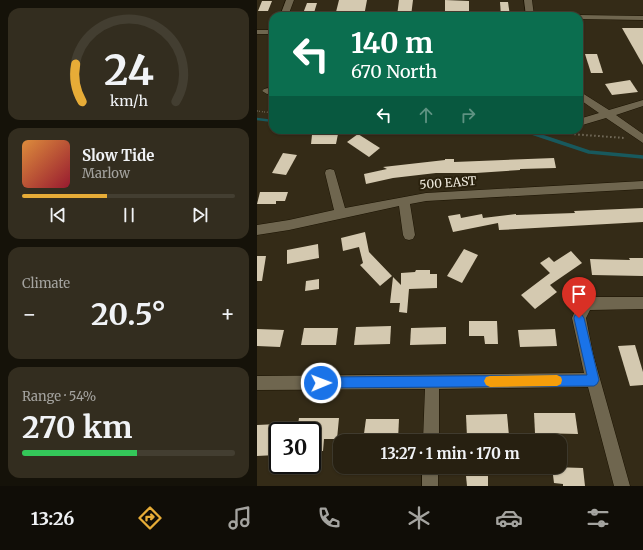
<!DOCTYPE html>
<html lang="en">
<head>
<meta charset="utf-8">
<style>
  body { margin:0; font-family:Merriweather,serif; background:#332d1f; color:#f1f3f6; height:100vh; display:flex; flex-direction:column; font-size:15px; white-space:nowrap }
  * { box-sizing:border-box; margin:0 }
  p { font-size:13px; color:#a4a39f }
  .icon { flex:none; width:22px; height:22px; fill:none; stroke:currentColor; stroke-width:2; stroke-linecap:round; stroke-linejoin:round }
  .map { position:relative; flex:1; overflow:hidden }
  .sheet { display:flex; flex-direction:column; gap:8px; padding:8px; background:#151209; width:257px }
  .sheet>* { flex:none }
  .guide { position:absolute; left:12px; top:12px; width:314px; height:122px; border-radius:12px; box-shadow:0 1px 3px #0004,0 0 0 1px #433e31; background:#0b6e4f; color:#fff; overflow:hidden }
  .speed { position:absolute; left:12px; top:422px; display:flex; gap:8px; font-size:20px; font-weight:700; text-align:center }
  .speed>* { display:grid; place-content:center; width:52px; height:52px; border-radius:50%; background:#272011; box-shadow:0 1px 3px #0004,0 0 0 1px #433e31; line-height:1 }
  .speed .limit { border:2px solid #111; border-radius:6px; background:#fff; color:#111 }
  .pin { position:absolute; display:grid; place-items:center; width:34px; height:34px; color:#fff; margin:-41px -17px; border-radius:50% 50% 50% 0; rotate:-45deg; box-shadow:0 0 4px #0007 }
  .pin .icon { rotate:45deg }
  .me { position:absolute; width:44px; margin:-22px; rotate:89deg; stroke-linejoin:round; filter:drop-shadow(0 0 3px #0008) }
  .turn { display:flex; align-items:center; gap:14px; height:84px; padding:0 16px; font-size:18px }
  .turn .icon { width:52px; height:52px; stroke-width:2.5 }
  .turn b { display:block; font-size:28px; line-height:34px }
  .lanes { display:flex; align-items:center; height:38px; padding:0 16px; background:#0003; justify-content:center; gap:20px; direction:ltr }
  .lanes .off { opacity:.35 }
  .big { font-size:30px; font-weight:700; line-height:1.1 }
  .sheet .tile { flex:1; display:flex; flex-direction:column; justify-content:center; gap:6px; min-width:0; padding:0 14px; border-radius:12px; background:#332d1f }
  .sheet .dial { align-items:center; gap:0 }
  .dial svg { height:104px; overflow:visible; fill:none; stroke:#433e31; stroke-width:7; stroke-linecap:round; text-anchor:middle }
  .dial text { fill:#f1f3f6; stroke:none }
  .song { display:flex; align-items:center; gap:12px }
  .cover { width:48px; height:48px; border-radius:6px; background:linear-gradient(135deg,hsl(30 70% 55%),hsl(350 70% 35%)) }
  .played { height:4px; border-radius:2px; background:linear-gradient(90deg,#e7ac37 40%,#433e31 40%) }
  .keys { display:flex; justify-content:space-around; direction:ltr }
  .heat { display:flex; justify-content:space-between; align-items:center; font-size:22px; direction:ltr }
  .charge { height:6px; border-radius:3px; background:linear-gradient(90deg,#34c759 54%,#433e31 0) }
  .trip { position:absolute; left:76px; top:434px; width:234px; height:40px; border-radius:12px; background:#272011; box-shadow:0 1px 3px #0004,0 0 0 1px #433e31; font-weight:700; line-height:40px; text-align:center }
  .tab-bar { display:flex; height:64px; justify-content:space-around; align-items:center; background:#100d07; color:#a4a39f }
  .tab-bar .icon { width:28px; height:28px }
  .tab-bar .selected { color:#e7ac37 }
  .tab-bar b { font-size:18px; color:#f1f3f6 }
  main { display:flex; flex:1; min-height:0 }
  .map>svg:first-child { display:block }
</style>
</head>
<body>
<main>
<section class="sheet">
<div class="tile dial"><svg viewBox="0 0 100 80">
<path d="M14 69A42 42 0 1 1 86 69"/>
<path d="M14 69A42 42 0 0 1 9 40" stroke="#e7ac37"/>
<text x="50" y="56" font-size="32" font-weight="700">24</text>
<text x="50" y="72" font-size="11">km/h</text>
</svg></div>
<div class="tile">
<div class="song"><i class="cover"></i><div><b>Slow Tide</b><p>Marlow</p></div></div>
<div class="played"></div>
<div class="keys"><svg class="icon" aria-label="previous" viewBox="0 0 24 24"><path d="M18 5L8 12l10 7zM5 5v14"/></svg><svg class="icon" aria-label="pause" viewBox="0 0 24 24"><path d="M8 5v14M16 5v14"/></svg><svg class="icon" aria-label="next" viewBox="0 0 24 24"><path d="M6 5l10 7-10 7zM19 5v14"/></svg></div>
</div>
<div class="tile"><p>Climate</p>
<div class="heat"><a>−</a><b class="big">20.5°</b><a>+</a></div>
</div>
<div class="tile"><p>Range · 54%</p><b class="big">270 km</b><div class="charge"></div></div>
</section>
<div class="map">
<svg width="386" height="486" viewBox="0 0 386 486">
  <rect width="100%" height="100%" fill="#342b17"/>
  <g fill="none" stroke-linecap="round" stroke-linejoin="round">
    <path stroke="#18595d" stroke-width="2.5" d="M0,119l16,2"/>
    <path stroke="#18595d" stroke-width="3.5" d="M266,130l66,22 54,5"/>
  </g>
  <g fill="#d4c9b0">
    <path d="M82,0h28l-3,16h-29z"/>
    <path d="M142,0h14l-2,16h-14z"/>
    <path d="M188,0l24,1v15h-24z"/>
    <path d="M5,1h10l-4,10h-10z"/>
    <path d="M243,2h8l2,14h-9z"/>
    <path d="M50,3h10l-4,13h-11z"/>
    <path d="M365,28h21v37z"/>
    <path d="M328,54h12l6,19h-12z"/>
    <path d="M373,80l8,12 -26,3 -7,-11z"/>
    <path d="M81,134l-2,10h-25l1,-9z"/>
    <path d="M101,134l22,14 -11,9 -22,-15z"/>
    <path d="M26,153l14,2 -11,20 -14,-2z"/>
    <path d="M297,158l2,10 -36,1v1l-44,3h-40l-43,5 -27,6 -2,-10 23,-5 -4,-2 62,-7v-1h9v3z"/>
    <path d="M3,192h28l-3,9h-9v3h-19z"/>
    <path d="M386,208v14l-144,8 -1,-7 -45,9 -5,-16 12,-2 1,4 21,-4 1,4 33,-4v1l59,-2 -1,-2z"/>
    <path d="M108,232l4,20 23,24 -12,10 -20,-21 3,-2 -4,-16 -16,4 -2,-13z"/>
    <path d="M61,244l1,14 -32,6v-14z"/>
    <path d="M207,249l14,6 -16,28 -15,-7z"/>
    <path d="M314,251l11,12 -32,22 7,7 -22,17 -14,-14 29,-22 -10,-10 9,-6 5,5z"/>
    <path d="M0,256h9l-4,25h-5z"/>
    <path d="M372,258h14v18l-51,-1 -2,-16 40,1z"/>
    <path d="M159,270h14v4h7v14l-28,1 -2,24 -8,-1 1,-9h-10l3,-26 8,8v-12l14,-1z"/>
    <path d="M62,279v10l-14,2 1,-10z"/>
    <path d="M212,321h28l1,23h-13l-1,-8h-15z"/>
    <path d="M134,326l-1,18 -36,1 2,-18z"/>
    <path d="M189,327v17l-36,1 1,-17z"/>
    <path d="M47,328h34l-2,17h-35z"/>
    <path d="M0,329l27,1 -4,17 -23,-1z"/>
    <path d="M298,329l2,17 -37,1 -2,-17z"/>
    <path d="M378,345l8,27v13l-13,1 -12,-40z"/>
    <path d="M277,413h41l3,21 -43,-1z"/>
    <path d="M250,414l2,22 -42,1 -1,-22z"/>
    <path d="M42,418h40l-2,21h-13l-1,12h-11v-20h-15z"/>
    <path d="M109,419h33l-1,21 -35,1z"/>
    <path d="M21,424l-2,31 -19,1v-31z"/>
    <path d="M295,467l31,1 2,18h-22v-2l-9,-1z"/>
    <path d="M209,476h22v10h-21z"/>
  </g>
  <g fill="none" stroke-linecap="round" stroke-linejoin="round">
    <defs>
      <g id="minor">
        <path d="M29,0h8l-6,16h-8z"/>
        <path d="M267,0h8l2,16h-8z"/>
        <path d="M322,15l64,1v4l-64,-1v-3h-3z"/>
        <rect x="0" y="30" width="16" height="4"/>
        <path d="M16,87v6l-6,1 -5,-3 2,-2z"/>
        <path d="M322,91l30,19 34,-10v6l-27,9 27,19v9l-37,-25 -27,8v-7l20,-6 -20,-14z"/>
        <path d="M73,169l4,1 1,3 10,35 81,-15 217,-12v8l-217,12 -16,3 5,31 -2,4 -4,1 -4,-1 -2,-4 -4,-29 -110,24 -32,5v-10l32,-5 45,-10 -9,-37 1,-3z"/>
        <path d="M339,297h47v12l-53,1 -4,8 7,36 37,132h-16l-26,-99 -149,2v52h-16l2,-52 -168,1v-14l327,-3 -12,-55 5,-12 5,-6z"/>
        <rect x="165" y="467" width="16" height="19"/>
      </g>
    </defs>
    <use href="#minor" stroke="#1b1302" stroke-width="1"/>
    <path stroke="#979080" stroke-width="1.5" stroke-dasharray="0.5 2" stroke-linecap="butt" d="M0,111l16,2"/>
    <path stroke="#979080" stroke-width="2" stroke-dasharray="1 3" stroke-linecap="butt" d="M298,130l16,4 54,4"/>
    <use href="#minor" fill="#6f664f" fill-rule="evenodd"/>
  </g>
  <path fill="#1a73e8" stroke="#114b97" d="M322,314l3,1 2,3 15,62 -2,4 -3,2 -273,2 -4,-1 -2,-4 2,-4 4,-2 266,-2 -13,-57 1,-3z"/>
  <path fill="#f59e0b" d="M300,375l4,2 1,3 -1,4 -4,2 -67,1 -4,-2 -2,-4 2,-4 4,-1z"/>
  <g text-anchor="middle" stroke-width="4" stroke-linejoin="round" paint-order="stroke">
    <g font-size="12" fill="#efeadd" stroke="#2a210d">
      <text transform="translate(191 183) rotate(-4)" y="4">500 EAST</text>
    </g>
  </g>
</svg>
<div class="speed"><div class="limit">30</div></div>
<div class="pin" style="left:322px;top:318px;background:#d93025"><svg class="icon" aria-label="arrive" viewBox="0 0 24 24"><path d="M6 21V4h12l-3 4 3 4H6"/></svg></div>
<svg class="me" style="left:64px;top:383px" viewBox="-20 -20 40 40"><circle r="17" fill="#1a73e8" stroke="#fff" stroke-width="3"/><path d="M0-11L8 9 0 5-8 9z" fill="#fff"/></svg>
<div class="trip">13:27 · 1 min · 170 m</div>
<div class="guide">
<div class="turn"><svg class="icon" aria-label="left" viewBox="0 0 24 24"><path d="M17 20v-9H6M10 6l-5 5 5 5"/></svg><div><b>140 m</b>670 North</div></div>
<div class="lanes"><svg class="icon" aria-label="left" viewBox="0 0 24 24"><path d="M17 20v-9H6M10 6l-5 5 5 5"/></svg><svg class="icon off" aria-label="ahead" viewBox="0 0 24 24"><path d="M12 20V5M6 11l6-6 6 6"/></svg><svg class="icon off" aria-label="right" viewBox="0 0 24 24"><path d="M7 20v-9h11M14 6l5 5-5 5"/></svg></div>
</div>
</div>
</main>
<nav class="tab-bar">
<b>13:26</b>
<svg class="icon selected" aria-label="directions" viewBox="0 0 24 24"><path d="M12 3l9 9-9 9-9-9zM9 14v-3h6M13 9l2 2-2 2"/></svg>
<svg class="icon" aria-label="music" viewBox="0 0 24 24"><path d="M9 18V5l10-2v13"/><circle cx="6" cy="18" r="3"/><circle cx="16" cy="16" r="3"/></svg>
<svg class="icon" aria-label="phone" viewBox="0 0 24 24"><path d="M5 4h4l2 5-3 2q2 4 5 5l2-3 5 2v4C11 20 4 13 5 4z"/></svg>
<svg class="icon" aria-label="climate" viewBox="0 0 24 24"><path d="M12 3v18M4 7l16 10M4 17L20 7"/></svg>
<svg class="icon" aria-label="car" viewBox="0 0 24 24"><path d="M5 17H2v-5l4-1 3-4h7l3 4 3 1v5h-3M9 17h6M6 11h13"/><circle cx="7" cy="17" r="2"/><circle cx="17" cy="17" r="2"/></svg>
<svg class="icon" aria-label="filters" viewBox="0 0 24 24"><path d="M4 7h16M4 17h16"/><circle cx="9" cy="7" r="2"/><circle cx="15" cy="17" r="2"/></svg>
</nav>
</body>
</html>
